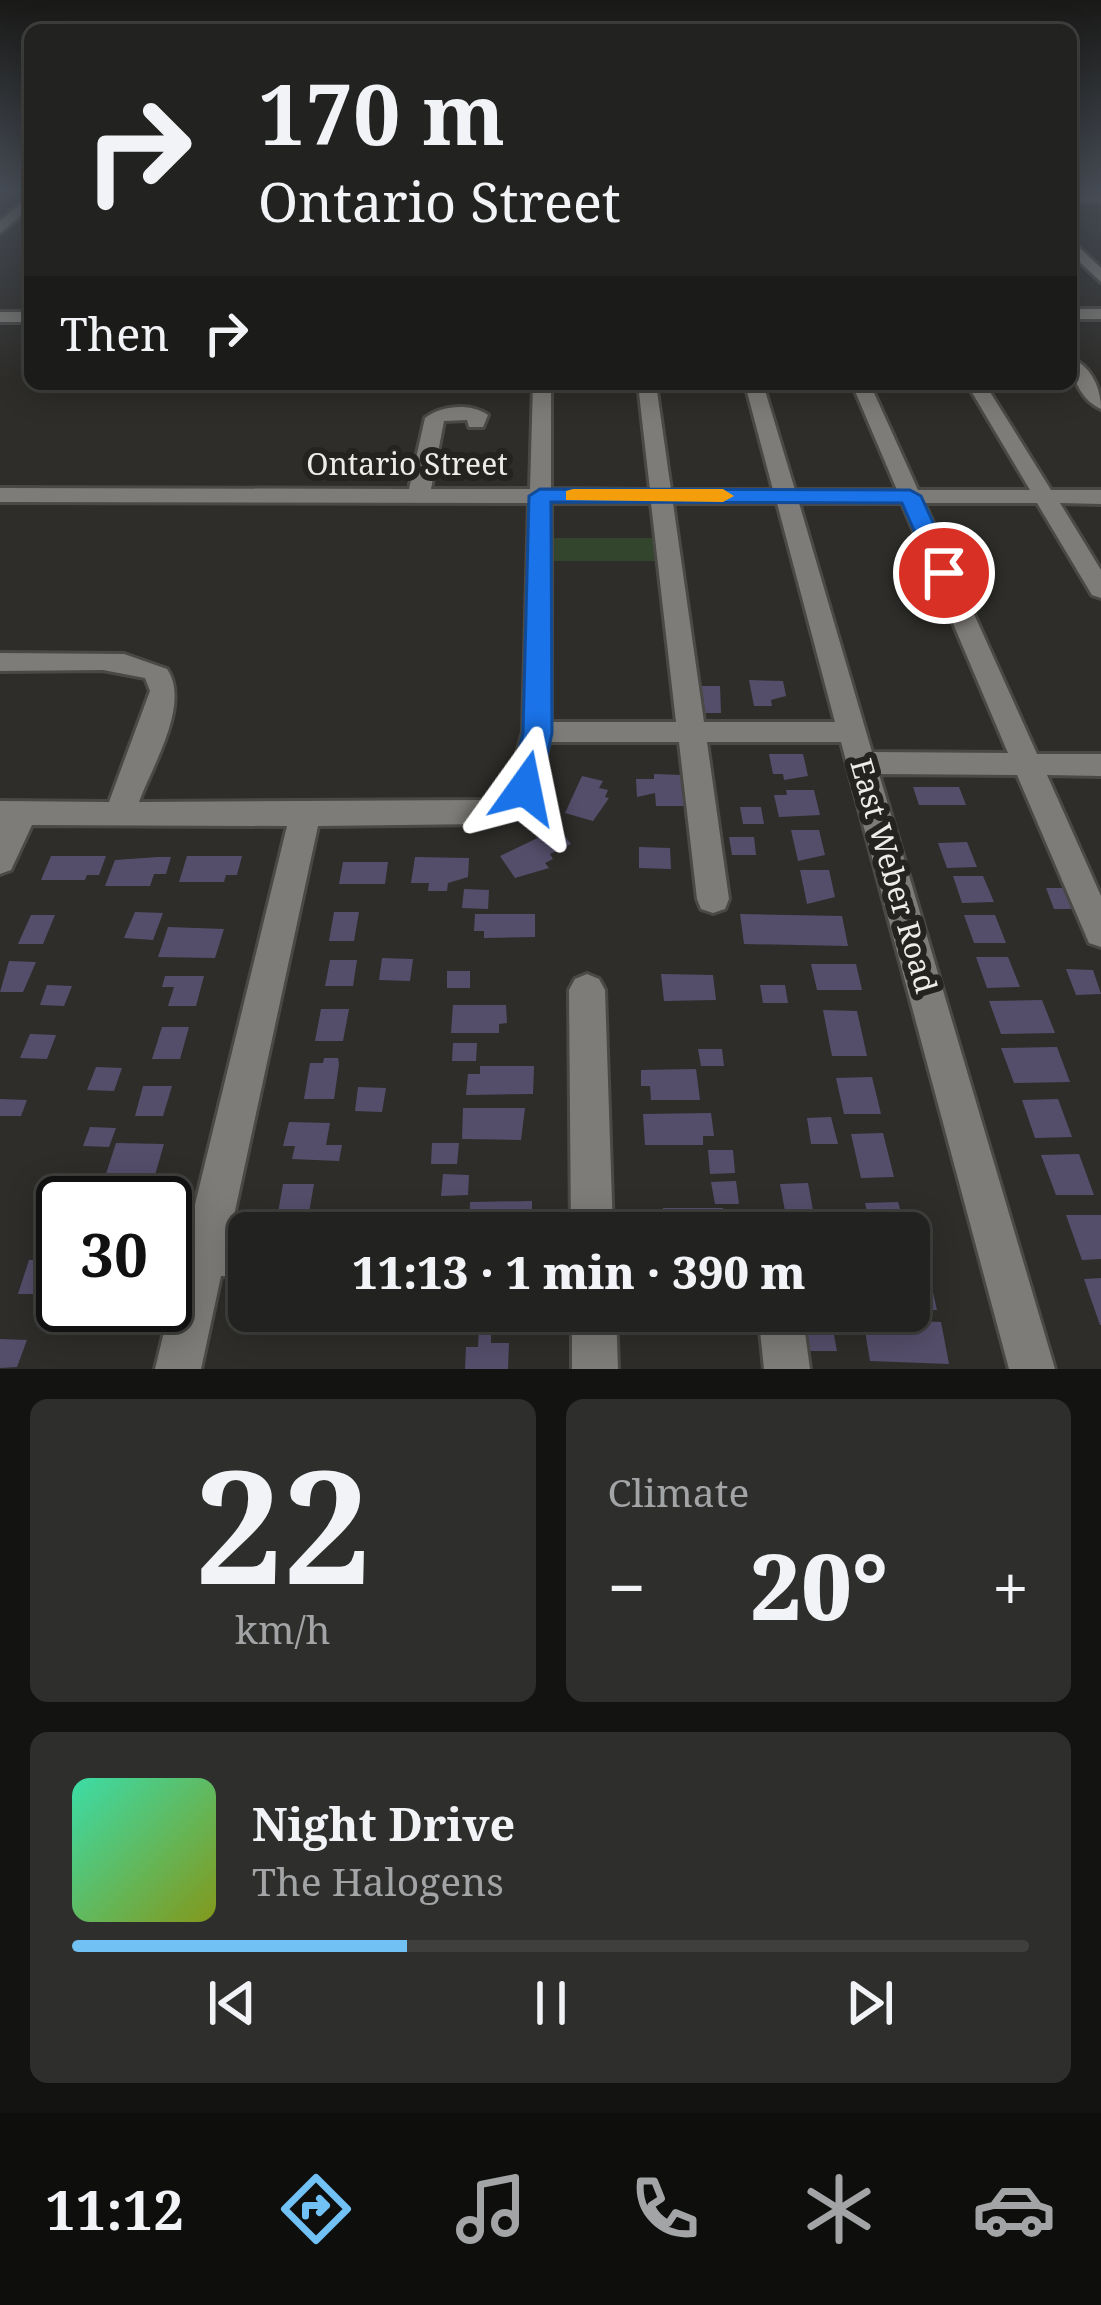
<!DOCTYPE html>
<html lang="en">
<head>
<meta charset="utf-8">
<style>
  body { margin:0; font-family:"Noto Serif",serif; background:#2e2f2d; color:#f1f3f6; height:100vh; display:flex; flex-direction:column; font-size:45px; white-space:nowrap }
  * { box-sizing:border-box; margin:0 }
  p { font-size:39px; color:#a2a4a5 }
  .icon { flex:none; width:66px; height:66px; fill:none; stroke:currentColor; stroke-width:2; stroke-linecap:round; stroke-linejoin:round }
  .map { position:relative; height:1369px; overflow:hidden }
  .panel { display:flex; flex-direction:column; gap:30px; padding:30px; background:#131312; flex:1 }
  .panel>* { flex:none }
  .top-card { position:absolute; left:24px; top:24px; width:1053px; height:366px; border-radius:18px; box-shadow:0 6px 30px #0003,0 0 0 3px #3f3f3e; background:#222220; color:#f1f3f6; overflow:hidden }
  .speed { position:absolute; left:36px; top:1176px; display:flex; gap:24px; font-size:60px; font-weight:700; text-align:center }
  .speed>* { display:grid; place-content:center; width:156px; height:156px; border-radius:50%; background:#222220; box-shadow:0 6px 30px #0003,0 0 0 3px #3f3f3e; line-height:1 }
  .speed .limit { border:6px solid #111; border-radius:18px; background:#fff; color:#111 }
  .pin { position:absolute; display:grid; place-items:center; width:102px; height:102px; color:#fff; margin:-51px; border:6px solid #fff; border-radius:50%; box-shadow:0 3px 12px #0007 }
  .me { position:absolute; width:132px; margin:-66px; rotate:12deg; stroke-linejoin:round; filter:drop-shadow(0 0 9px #0008) }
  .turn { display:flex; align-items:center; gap:42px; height:252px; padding:0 36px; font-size:54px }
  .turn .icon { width:156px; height:156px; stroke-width:2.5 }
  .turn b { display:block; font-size:84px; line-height:102px }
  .then { display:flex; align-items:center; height:114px; padding:0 36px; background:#0003; gap:24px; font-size:45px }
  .big { font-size:90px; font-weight:800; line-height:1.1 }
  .panel .tile { flex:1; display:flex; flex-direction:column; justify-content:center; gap:18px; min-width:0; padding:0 42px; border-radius:18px; background:#2e2f2d }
  .panel .dial { align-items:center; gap:0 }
  .dial b { font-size:156px; line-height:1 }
  .song { display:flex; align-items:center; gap:36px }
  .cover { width:144px; height:144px; border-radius:18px; background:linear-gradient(135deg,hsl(160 70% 55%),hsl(70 70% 35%)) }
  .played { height:12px; border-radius:6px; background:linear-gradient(90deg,#71c1f5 35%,#3f3f3e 35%) }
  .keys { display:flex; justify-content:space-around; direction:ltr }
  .heat { display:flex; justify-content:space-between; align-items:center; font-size:66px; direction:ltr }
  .panel .tiles { flex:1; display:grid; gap:30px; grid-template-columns:1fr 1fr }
  .tile:last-child { grid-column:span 2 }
  .trip { position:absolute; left:228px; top:1212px; width:702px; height:120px; border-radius:18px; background:#222220; box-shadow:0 6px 30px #0003,0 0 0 3px #3f3f3e; font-weight:800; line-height:120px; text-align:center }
  .menu { display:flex; height:192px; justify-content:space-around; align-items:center; background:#0e0e0d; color:#a2a4a5 }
  .menu .icon { width:84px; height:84px }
  .menu .active { color:#71c1f5 }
  .menu b { font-size:54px; color:#f1f3f6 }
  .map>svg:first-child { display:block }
</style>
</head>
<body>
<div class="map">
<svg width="1101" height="1369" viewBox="0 0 1101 1369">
  <rect width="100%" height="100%" fill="#2e2d2a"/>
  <path fill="#33452d" d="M548,538h109l3,23h-112z"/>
  <g fill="#554e6b">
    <path d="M749,680l34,1 3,15 -15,4 1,6h-18z"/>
    <path d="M695,686h25l1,27h-23z"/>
    <path d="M769,754h34l5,22 -24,4 -1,-6h-10z"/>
    <path d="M654,774l28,1 4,31h-30l-1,-13 -18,4 -1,-18h18z"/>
    <path d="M582,776l21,5 -4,7 9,2 -3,7 4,1 -16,23 -28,-8z"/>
    <path d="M913,787h46l7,18h-47z"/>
    <path d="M786,790h28l6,25 -41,2 -5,-22h13z"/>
    <path d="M740,807h21l3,17h-21z"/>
    <path d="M558,828l13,16 -21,10 3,5 -8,4 4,5 -34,10 -15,-22z"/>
    <path d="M791,830h28l6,25 -27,6z"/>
    <path d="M729,837h25l2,18h-24z"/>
    <path d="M967,842l10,25 -30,1 -9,-25z"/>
    <path d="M639,847l31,1 1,21 -32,-1z"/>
    <path d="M51,856h55l-7,19h-12l-2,5h-44z"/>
    <path d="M187,856h55l-5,19h-11l-2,7h-45z"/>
    <path d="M158,857h13l-5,17h-12l-4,12h-45l10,-26z"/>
    <path d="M415,857l54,1 -1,19 -20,6 -1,8h-19l1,-8h-18z"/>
    <path d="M343,862h45l-3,22h-46z"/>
    <path d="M800,870h29l6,27 -28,7z"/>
    <path d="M953,876h30l11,26 -32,1z"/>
    <path d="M1046,888h21l9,21h-22z"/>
    <path d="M464,889l25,1 -1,19 -26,-1z"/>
    <path d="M135,912l28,1 -10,27 -29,-2z"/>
    <path d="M334,912h25l-5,29h-25z"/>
    <path d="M475,914h60v23l-51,1v-7h-10z"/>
    <path d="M740,914l102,2 6,30 -104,-2z"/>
    <path d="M31,915h24l-12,29h-25z"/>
    <path d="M964,915h31l11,28h-32z"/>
    <path d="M168,927l56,2 -9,29 -57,-1z"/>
    <path d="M976,957h32l12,30 -33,1z"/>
    <path d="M382,958l31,1 -3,22 -31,-1z"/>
    <path d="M330,960h27l-4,26h-28z"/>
    <path d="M9,961l27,1 -13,30h-23z"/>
    <path d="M811,964h45l6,26h-45z"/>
    <path d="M1066,969l27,1 8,24 -25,1z"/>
    <rect x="447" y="971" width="23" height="17"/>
    <path d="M661,974l52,1 3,25 -52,1z"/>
    <path d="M165,976h39l-8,30h-28l6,-19h-12z"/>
    <path d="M47,985l25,1 -8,20 -24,-1z"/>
    <path d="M760,985h25l3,18h-25z"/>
    <path d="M1042,1000l13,33 -54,1 -12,-33z"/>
    <path d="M453,1005h53l1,18 -8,1v9h-48z"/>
    <path d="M321,1009h28l-6,32h-28z"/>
    <path d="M823,1010l34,1 10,45h-35z"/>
    <path d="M162,1027h27l-9,32h-28z"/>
    <path d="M30,1034l26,1 -9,24 -27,-1z"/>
    <path d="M453,1043h24l-1,18h-24z"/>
    <path d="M1057,1047l13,35 -56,1 -13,-35z"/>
    <path d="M698,1049h24l2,17h-23z"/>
    <path d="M324,1058h14l1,6 -5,35h-30l6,-36h13z"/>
    <path d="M480,1066h54l-1,28 -67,1 2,-21h12z"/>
    <path d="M96,1067l26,1 -8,23 -27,-1z"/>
    <path d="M696,1069l4,31h-49l-1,-14h-9v-16z"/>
    <path d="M872,1077l9,37h-37l-8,-36z"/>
    <path d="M143,1086h29l-9,30h-28z"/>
    <path d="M358,1087l28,1 -4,24 -27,-1z"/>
    <path d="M0,1099l27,1 -6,16h-21z"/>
    <path d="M1058,1099l14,38 -37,1 -13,-38z"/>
    <path d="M463,1108h62l-4,32 -59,-1z"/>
    <path d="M711,1113l3,23h-11v9h-58l-2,-31z"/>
    <path d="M831,1117l7,27h-27l-4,-26z"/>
    <path d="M289,1122l41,1 -4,22h16l-3,16 -47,-2 3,-13h-12z"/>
    <path d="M90,1127l26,1 -7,19 -26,-1z"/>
    <path d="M883,1133l11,44 -33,1 -10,-44z"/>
    <path d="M116,1143l48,1 -11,38 -48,-5z"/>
    <path d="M432,1143h27l-2,21h-26z"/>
    <path d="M708,1150h25l2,23 -25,1z"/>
    <path d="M1079,1154l15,41h-38l-15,-40z"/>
    <path d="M443,1174l26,1 -1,20 -27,1z"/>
    <path d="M736,1181l3,23h-24l-4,-22z"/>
    <path d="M808,1183l5,27 -28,1 -5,-27z"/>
    <path d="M283,1184h31l-7,40h-31z"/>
    <path d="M41,1190h28l-6,20h-29z"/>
    <path d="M532,1201v22l-8,1v9h-55l1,-31z"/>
    <path d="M898,1202l9,31h-35l-7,-30z"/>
    <path d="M663,1208h60l3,25h-68l-1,-8h6z"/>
    <path d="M1066,1215h35v44l-19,1z"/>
    <path d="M29,1260h34l-9,34h-36z"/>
    <path d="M909,1269l19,1 9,40h-28z"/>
    <path d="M1101,1278v47h-1l-16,-46z"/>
    <path d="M67,1305h45l-7,22 -45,-2z"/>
    <path d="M249,1311h62l-4,21 -63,-2z"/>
    <path d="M801,1318l30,1 6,32h-31z"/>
    <path d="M863,1319l78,3 8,42 -79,-3z"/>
    <path d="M479,1327h12v16h18l-1,26h-43l1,-22h12z"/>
    <path d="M0,1339l27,1 -10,27 -17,1z"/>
  </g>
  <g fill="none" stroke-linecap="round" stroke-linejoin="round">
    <defs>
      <g id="minor">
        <rect x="1071" y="194" width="30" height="8"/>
        <path d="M30,196v12l-30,25v-12z"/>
        <path d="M1071,240l30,28v14l-30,-28z"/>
        <rect x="1071" y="309" width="30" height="10"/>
        <rect x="0" y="312" width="30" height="10"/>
        <path d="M1071,358c20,8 30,30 30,51 -19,-8 -30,-31 -30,-51z"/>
        <path d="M533,384h18v105l99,1 -12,-106h18l15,106h102l-28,-106h18l32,106h102l-45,-106h18l48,106h112l-63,-106h18l66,106h50v14l-41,-1 41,67v28l-9,-3 -55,-92h-113l113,251h64v22l-54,-1 54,121v51l-12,-4 -72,-168 -138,-1 176,595h-46l-168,-627h-134l22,157 -4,10 -12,4 -12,-4 -4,-10 -18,-157h-130c-10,48 -17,66 -66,82l-165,2 -88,408h19v42h-28l-20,93h-46l132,-543 -255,-1 -21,45 -11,4v-73l109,1 41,-111 -5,-13 -42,-8 -103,1v-18l124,1 43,15c24,35 -15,97 -28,133l344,-2 25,-16 15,-52 6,-229 -529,-1v-14l409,1 16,-71c17,-13 46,-15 63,-3l-5,12h-14l-2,-7 -23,1 -13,68h99zM551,503h100l25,219h-125zM673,503h104l58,219h-131zM799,503h103l106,250 -136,-1z"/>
        <path d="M587,974l12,5 6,11 8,243h-42l-2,-243 6,-11z"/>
        <path d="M572,1311h44l2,58h-46z"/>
        <path d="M758,1311h44l8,58h-46z"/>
      </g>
    </defs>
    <use href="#minor" stroke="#4a4946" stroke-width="6"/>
    <use href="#minor" fill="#7e7c78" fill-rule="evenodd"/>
  </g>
  <linearGradient id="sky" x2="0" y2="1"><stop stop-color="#191917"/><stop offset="0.5" stop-color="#464c55"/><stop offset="1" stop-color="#464c55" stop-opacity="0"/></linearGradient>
  <rect width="1101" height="381" fill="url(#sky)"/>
  <path fill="#1a73e8" stroke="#114b97" stroke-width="3" d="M540,489l370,1 11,6 35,77 -12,7 -9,-2 -33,-75 -351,-1 1,231 -12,55 -4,8h-22l-4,-8 13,-55 6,-237z"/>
  <path fill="#f59e0b" d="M573,489h150l11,7 -11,6 -157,-2v-9z"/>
  <g text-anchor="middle" stroke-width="12" stroke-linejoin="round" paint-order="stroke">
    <g font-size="30" fill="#edecea" stroke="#252320">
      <text x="407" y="475">Ontario Street</text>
      <text transform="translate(893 876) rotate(74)" y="10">East Weber Road</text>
    </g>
  </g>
</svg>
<div class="speed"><div class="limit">30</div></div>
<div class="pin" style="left:944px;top:573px;background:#d93025"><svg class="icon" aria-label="arrive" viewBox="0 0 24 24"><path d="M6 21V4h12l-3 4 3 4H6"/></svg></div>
<svg class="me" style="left:525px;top:788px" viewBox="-20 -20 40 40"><path d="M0-17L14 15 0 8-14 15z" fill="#1a73e8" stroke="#fff" stroke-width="4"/></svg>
<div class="trip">11:13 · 1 min · 390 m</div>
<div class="top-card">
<div class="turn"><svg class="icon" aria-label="right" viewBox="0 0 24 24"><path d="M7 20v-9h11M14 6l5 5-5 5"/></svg><div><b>170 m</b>Ontario Street</div></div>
<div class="then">Then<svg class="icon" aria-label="right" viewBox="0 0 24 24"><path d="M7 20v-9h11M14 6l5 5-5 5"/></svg></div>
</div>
</div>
<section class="panel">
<div class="tiles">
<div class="tile dial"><b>22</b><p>km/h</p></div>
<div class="tile"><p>Climate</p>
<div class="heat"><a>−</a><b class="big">20°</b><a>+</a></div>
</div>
<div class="tile">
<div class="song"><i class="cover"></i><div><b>Night Drive</b><p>The Halogens</p></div></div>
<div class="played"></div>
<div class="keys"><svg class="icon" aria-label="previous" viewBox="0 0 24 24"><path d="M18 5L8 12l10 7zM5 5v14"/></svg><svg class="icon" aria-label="pause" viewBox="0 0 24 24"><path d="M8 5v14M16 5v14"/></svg><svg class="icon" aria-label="next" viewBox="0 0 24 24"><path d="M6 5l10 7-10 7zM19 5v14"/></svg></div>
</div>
</div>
</section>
<nav class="menu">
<b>11:12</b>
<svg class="icon active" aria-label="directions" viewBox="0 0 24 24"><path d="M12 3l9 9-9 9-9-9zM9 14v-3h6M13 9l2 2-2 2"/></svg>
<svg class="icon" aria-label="music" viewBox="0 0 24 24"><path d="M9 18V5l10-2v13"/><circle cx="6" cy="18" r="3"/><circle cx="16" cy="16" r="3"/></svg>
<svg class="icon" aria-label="phone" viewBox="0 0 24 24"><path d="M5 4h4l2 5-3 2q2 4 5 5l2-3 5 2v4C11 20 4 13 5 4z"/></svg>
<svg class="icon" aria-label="climate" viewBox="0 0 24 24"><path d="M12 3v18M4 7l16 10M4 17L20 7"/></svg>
<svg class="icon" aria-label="car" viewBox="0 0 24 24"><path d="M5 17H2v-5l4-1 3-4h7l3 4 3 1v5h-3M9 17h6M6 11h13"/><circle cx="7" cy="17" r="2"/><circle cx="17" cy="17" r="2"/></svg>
</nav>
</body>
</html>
